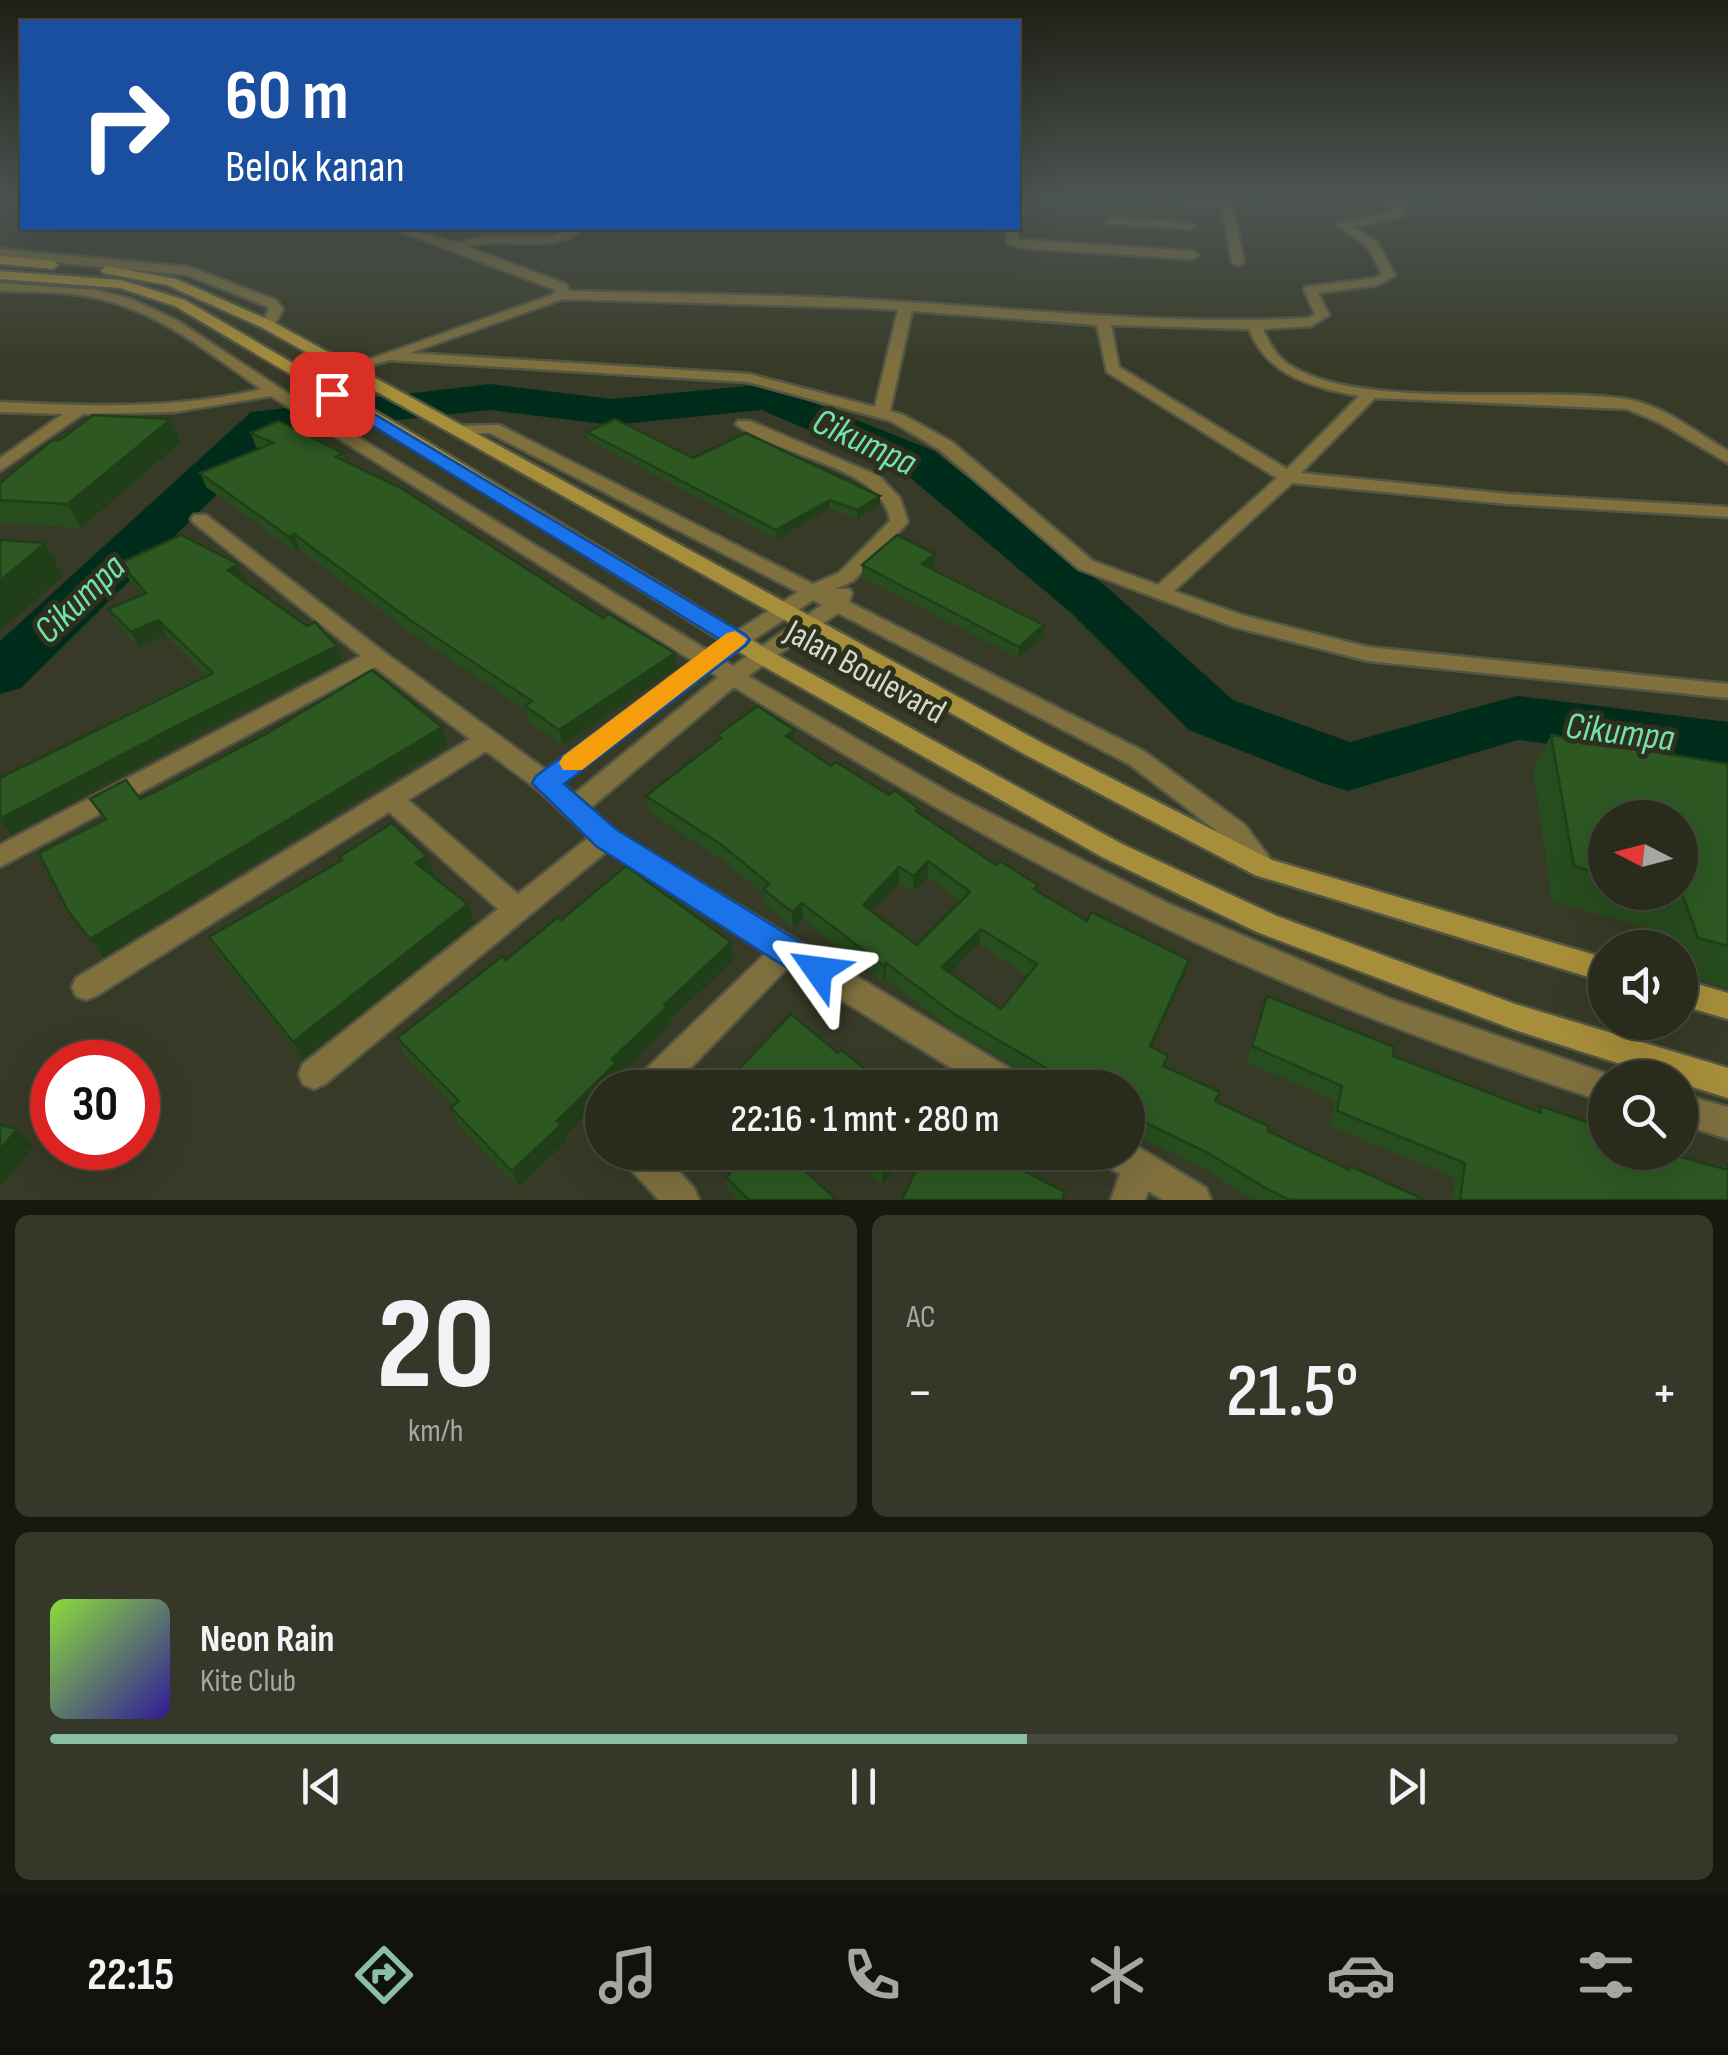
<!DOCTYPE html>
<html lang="id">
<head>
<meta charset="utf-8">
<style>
  body { margin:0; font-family:"Sofia Sans Condensed",sans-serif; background:#353829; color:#f1f3f6; height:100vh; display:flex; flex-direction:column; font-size:38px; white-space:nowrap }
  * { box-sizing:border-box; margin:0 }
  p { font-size:32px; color:#a5a7a3 }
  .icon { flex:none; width:55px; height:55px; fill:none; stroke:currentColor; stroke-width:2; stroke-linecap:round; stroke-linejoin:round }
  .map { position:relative; height:1200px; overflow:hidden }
  .details { display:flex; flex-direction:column; gap:15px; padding:15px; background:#17180f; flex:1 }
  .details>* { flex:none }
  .banner { position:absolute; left:20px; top:20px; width:1000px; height:210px; border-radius:0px; box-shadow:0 10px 40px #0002,0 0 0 2px #45483b; background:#1a4fa0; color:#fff; overflow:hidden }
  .needle { width:65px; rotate:276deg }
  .fabs { position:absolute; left:1588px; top:800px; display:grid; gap:20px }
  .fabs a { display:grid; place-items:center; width:110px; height:110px; border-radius:50%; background:#292c1c; box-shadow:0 10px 40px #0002,0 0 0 2px #45483b; font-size:50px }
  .speed { position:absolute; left:30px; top:1040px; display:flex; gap:20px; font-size:50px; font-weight:700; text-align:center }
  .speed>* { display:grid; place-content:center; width:130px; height:130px; border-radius:50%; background:#292c1c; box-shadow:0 10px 40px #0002,0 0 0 2px #45483b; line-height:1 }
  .speed .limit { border:15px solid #d22; background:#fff; color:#111 }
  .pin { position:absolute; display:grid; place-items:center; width:85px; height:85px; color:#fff; margin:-42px; border-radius:20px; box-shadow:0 5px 15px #0006 }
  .me { position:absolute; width:110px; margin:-55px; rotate:301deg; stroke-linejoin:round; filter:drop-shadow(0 0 8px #0008) }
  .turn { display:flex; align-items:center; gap:35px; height:210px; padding:0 40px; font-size:45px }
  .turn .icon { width:130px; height:130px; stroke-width:2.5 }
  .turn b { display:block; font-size:70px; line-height:85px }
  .big { font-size:75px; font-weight:600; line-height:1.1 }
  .details .card { flex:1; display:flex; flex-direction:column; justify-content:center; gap:15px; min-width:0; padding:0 35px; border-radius:15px; background:#353829 }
  .details .dial { align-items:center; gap:0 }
  .dial b { font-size:130px; line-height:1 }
  .song { display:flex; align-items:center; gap:30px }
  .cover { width:120px; height:120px; border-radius:15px; background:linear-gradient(135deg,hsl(90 70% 55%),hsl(250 70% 35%)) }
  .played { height:10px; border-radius:5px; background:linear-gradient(90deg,#8abfa5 60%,#45483b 60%) }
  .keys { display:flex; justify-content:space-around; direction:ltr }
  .heat { display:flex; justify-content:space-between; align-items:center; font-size:55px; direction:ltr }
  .details .tiles { flex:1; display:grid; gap:15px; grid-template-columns:1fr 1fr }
  .card:last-child { grid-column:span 2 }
  .trip { position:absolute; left:585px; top:1070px; width:560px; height:100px; border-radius:50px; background:#292c1c; box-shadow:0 10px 40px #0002,0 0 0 2px #45483b; font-weight:600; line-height:100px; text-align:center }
  .tab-bar { display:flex; height:160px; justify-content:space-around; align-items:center; background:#10120b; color:#a5a7a3 }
  .tab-bar .icon { width:70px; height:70px }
  .tab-bar .current { color:#8abfa5 }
  .tab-bar b { font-size:45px; color:#f1f3f6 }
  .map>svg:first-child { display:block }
</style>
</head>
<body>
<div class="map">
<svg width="1728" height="1200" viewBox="0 0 1728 1200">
  <rect width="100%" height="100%" fill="#373a26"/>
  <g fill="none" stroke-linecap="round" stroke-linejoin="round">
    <path fill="#002c1b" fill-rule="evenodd" d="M490,384l122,15 155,-15 167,67 174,137 125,112 117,42 167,-46 211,26v46l-210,-28 -170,51 -23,-7 -136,-54 -119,-118 -168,-141 -140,-61 -150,15 -122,-15 -211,23 -258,255 -21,6v-53l251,-229z"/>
    <defs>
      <g id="street">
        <path d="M3,199h19v4z"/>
        <path d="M1018,199h11l-5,16 -6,3z"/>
        <path d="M1149,199h82l13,63 -6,4 -6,-4 -10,-55z"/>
        <path d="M1390,199h11l4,13 -6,6 -47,8 25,16 18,33 -17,10 -60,8 11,22 -18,11 -48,3c5,12 11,23 21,32 66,52 255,24 341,38 39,6 70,33 103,52v12l-68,-40 -33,-14 -252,-11 -74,75 207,21 220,13v10l-220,-13 -216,-21 -118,108 71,25 123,31 360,37v14l-360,-37 -137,-35 -152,-57 -139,-119 -49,-29 -143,-39 -359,-22 -40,13 -7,-4 210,-74 4,-5 -165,-62h15l50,15 31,-7h65l19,-8h12c-29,29 -79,7 -116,19l99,37 3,7c101,3 203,3 305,9 144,8 289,26 434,18l7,-4 -11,-24 1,-3 70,-9 7,-4 -14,-27 -32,-23 55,-11zM563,299l309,9 26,2 -23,97 -126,-33 -339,-21zM912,311l185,14 10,47 170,106 -119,107 -65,-24 -141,-119 -49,-27 -13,-4zM1111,325l138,4c19,48 64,58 110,67l-72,73 -168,-102z"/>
        <path d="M1113,218l76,5 6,3 -6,3 -80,-6 -2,-2z"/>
        <path d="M1006,228h11v11l6,1 169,11 6,4 -6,4 -169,-11 -16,-4z"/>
        <path d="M0,249l189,18 87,33 7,9 -10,19 -5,1 -7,-4 8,-16 -3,-3 -79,-31 -187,-18z"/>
        <path d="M0,283l96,7 35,9 47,22 132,87 397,242 91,-58 -308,-159 -35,1 -8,-5 2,-3 50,-1 314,159 26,-11 51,-52c-6,-56 -117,-65 -154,-97l2,-3h12l129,55 21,22 8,24 -55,59 -18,8h14l3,4 -3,9 296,150 100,73 32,43 -4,7 -9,3 -9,-3 -28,-36 -98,-75 -291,-151 -90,63 202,117 217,110 221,95 228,79 -11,1v24c-117,-39 -233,-81 -346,-131 -183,-81 -356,-179 -525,-284l-144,121 25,23 409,246 4,11h-44l-196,-121 -117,121h-37l4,-11 128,-124 -159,-102 -282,233 -11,5 -11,-5 -4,-10 4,-10 195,-155 -109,-97 -293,184 -10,4 -10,-4 -4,-9 4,-9 394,-239 -95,-72 -375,200v-22l361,-189 -167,-133 -3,-4 3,-4h12l178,137 162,118 147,-109 -422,-265 -97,16 -91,2 -83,57v-13l63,-44 -63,-2v-10c87,4 176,8 261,-13 -48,-33 -96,-73 -153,-88 -35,-10 -72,-9 -108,-10zM813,600l9,5 -89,61 -10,-6zM708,670l10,7 -144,117 -12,-11zM486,751l51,38 52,48 -71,57 -110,-94z"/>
        <path d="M1680,1094l48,13v32l-48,-15z"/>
        <path d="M1128,1141l78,47 5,12h-48l-15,-9 -3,9h-34l9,-26 -17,-10 -4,-12h29z"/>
        <path d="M622,1152h39l33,36 5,12h-40l-33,-36z"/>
      </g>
      <g id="secondary">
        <path d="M0,256l53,5 6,4 -6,4 -53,-5z"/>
        <path d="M107,266l69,13 97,43 769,421 230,117 333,98v24l-350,-107 -229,-120 -763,-427 -96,-43 -64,-12 -2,-3z"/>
        <path d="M0,271l121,9 64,20 234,137 351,214 352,193 155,72 238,88 213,64v30l-48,-15v-5h-16l-149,-48 -258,-98 -153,-74 -350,-197 -347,-218 -232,-137 -55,-18 -120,-9z"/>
        <path d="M1680,979l48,14v26l-48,-14z"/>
      </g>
    </defs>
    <use href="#street" stroke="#535644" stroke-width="5"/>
    <use href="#secondary" stroke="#535644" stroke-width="5"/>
    <use href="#street" fill="#7f703e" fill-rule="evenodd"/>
    <use href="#secondary" fill="#a78e3a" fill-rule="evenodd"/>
  </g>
  <g fill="#274c1d" fill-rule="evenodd">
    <path d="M1403,199h139l-1,4 -127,4z"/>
    <path d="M171,419l10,23 -100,86 -81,-5v-40l60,-43z"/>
    <path d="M587,432l106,26 187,38v8l-23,15 -27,-11 -53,31 -189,-99z"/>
    <path d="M251,433l92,20 3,9 331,206 -114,77 -34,-23 -3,-12 -112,-75 -115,-86 -4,2 -89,-64 -6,-14 60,-24 -4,-2z"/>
    <path d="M935,554v11l-4,3 113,57 -1,12 -26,21 -155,-81v-12z"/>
    <path d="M120,563l118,1 6,15 -1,1 94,66 6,15 -155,79 -177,95 196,-159 -41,-41 -27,12 -23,-23 -8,-15 34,-15 -14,-16z"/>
    <path d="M266,734l182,11 -345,212 -35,-46 36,-91 -14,-21h50z"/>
    <path d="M717,735l78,7 36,24 88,43v4l77,52 42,20 -1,5 147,86 -32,71 12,20 52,34 52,30 80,39 2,-4 75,34h-171l-52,-32 -74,-36v-44h-78l-98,-58 -66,-51 -3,3 -80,-63 -10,9 -28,-23 -1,-11 -40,-33 -75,-49 -3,-16 71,-55zM928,877l32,25 -43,43 -45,-33 27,-29 14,9zM979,944l48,32 -26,33 -51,-36z"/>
    <path d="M1551,735l177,29v224l-48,-13v-27h-17l-5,-17 -106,-30 -19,-132zM1605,818l75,74h-75z"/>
    <path d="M427,856l7,18 -2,1 43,48 -172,136 -84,-104 -10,-18 132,-76 -2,-4z"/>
    <path d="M561,920l172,40 -63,61v4l-51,50 2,5 -19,8v11l-37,37 1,6 -47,46 -60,-62 -8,-18 3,-2 -49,-50 -8,-18z"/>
    <path d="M1267,996l126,60 143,55 4,-5 65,46 116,17 5,-5h2v36h-276l3,-22 -125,-52 5,-25 -89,-39z"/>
    <path d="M721,1152h63l53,48h-99l-10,-10 -2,-13 10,-11z"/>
    <path d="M846,1152h62l-26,33 -36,-30z"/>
  </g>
  <g fill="#203e18">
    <path d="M171,419l10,23 -100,86 -13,-24z"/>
    <path d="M880,496v8l-23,15v-9z"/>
    <path d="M830,500v8l-53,31 -1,-9z"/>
    <path d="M294,534l5,15 -4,2 -6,-14z"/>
    <path d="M45,543l18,33 -63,55v-50z"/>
    <path d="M935,554v11l-14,10 1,-11z"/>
    <path d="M238,564l6,15 -10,6 -6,-15z"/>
    <path d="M158,620l8,15 -27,12 -8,-15z"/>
    <path d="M1044,625l-1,12 -26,21 2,-11z"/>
    <path d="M337,646l6,15 -155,79 -177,95 -11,-16 180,-95z"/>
    <path d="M675,653l2,15 -114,77 -4,-15z"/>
    <path d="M442,727l6,18 -345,212 -13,-18z"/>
    <path d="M794,730l1,15 -9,-9z"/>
    <path d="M427,856l7,18 -11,7 -7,-18z"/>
    <path d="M928,861v16l-15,15 1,-16z"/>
    <path d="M899,867v16l-36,38v-16z"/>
    <path d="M802,903l1,16 -10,9 -1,-16z"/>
    <path d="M468,904l7,19 -172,136 -10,-17z"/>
    <path d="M981,929l-2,15 -38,39 1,-16z"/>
    <path d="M731,942l2,18 -63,61v4l-51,50 2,5 -7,8h-12v11l-37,37 1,6 -47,46 -7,-17 100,-112 52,-54z"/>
    <path d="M1189,960l-5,16 -39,86 5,-16z"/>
    <path d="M886,963v16l-3,3 1,-16z"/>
    <path d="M17,1129l16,17 -33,42v-38z"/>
    <path d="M898,1152h10l-26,33 1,-14z"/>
  </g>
  <g fill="#2d5822" stroke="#203e18" stroke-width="2.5" fill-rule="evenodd">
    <path d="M93,415l78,4 -103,85 -68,-4v-17l52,-43h8z"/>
    <path d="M615,419l78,39 53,-25 134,63 -23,14 -27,-10 -54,30 -189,-98z"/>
    <path d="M279,421l64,32 -7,4 65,31 202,130 6,-4 66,39 -116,77 -34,-24 7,-5 -122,-81 -116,-86 -5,3 -89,-64 73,-30 -22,-10z"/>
    <path d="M181,535l57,29 -10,6 79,56 8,-4 22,24 -157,78 -180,95v-41l213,-105 -55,-53 -27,12 -23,-23 38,-16 -26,-30z"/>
    <path d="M897,535l38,19 -13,10 122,61 -25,22 -157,-82z"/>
    <path d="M0,540l45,3 -45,38z"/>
    <path d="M372,670l70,57 -352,212 -22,-28 -29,-58 67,-34 -16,-20 36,-19 14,19 11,-5 115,-60z"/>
    <path d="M758,706l36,24 -8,6 45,30 5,-4 53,33 6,-5 24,19 -3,2 80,54 4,-4 38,24 -4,4 53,32 4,-9 98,48 -39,86 18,10 -5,10 57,26 -5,9 53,25v5l81,39 1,-4 75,34h-135l-21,-10 -61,-37 -80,-39v-26h-48l-126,-74 -68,-51 -2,3 -82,-63 -10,9 -29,-23 6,-5 -47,-39 -76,-49 75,-58 -4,-3zM928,861l42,31 -53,53 -54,-40 36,-38 15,9zM981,929l56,35 -36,45 -59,-42z"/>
    <path d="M1551,735l177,29v182l-30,-8 -15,-42 -14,-4h11v-74h-75v57l-31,-9z"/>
    <path d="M392,823l35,33 -11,7 52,41 -175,138 -84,-105 133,-77 -3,-3z"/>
    <path d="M626,866l105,76 -67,63 3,2 -55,52 4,4 -59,58 4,4 -49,46 -61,-63 8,-7 -62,-63 106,-82 3,4 52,-43 3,3z"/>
    <path d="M1267,996l127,51 -1,9 148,57 -1,-7 65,22v24h58l65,18 -2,-6h2v36h-268l5,-37 -128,-52 5,-25 -90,-40z"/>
    <path d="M791,1014l47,39 3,-3 37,29 -4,6 3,3h-156z"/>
    <path d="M0,1125l17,4 -17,21z"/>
    <path d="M733,1152h51l53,48h-88l-23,-23 16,-16z"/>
    <path d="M859,1152h39l-15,19z"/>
    <path d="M924,1152h63l78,40 -3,8h-160z"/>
  </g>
  <linearGradient id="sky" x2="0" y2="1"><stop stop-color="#1e2015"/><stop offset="0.54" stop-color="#4d5552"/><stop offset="1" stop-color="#4d5552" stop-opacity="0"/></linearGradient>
  <rect width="1728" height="367" fill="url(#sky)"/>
  <path fill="#1a73e8" stroke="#114b97" stroke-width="2.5" d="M332,389l414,246 4,5 -4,5 -182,139 53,46 212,130 5,10 -5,10 -11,4 -12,-4 -210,-134 -64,-63 4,-7 185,-136 -395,-243 -2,-3z"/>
  <path fill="#f59e0b" d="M735,631l12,8 -3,5 -162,126h-19l-4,-7 4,-7 164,-123z"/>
  <g text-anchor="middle" stroke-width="10" stroke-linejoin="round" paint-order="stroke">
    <g font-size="35" fill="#d5d8cc" stroke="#2d301c">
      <text transform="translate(866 671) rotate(29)" y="12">Jalan Boulevard</text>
    </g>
    <g font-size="38" font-style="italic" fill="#70e1af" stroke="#2d301c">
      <text transform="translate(865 441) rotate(25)" y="13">Cikumpa</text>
      <text transform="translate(79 598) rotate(-44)" y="13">Cikumpa</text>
      <text transform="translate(1620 731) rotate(7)" y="13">Cikumpa</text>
    </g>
  </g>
</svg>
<div class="fabs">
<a><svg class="needle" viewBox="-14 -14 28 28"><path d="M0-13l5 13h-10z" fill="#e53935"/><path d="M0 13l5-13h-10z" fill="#a5a7a3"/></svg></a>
<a><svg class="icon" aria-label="sound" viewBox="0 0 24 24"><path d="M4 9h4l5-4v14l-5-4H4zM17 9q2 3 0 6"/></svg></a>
<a><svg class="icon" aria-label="search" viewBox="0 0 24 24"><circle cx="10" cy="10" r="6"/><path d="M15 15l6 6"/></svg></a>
</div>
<div class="speed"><div class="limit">30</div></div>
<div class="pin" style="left:332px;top:394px;background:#d93025"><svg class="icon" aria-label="arrive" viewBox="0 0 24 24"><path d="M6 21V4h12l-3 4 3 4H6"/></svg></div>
<svg class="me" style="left:818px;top:970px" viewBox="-20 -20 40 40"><path d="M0-17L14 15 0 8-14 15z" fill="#1a73e8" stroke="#fff" stroke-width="4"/></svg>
<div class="trip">22:16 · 1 mnt · 280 m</div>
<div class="banner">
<div class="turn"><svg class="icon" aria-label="right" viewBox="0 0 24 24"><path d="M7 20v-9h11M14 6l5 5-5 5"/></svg><div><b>60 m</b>Belok kanan</div></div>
</div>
</div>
<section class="details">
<div class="tiles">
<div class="card dial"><b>20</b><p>km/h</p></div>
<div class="card"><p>AC</p>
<div class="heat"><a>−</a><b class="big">21.5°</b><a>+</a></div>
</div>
<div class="card">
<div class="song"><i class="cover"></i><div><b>Neon Rain</b><p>Kite Club</p></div></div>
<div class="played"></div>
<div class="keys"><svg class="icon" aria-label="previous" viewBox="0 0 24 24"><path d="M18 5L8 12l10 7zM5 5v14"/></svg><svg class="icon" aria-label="pause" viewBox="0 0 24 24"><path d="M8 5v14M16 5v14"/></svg><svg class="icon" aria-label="next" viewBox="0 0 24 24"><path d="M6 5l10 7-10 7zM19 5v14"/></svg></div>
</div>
</div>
</section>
<nav class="tab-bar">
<b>22:15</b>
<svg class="icon current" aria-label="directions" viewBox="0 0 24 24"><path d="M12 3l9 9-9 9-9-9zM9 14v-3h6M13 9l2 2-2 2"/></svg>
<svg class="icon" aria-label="music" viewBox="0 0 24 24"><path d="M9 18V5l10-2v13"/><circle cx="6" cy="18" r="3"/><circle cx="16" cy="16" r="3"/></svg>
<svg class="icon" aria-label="phone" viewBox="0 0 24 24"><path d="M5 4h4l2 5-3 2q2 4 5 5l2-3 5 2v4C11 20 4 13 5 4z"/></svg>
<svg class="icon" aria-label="climate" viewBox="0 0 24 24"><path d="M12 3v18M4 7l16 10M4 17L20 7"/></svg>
<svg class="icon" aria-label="car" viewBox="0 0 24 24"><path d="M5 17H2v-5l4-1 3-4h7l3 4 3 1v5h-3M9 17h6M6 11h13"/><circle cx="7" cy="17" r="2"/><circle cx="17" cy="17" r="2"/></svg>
<svg class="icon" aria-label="filters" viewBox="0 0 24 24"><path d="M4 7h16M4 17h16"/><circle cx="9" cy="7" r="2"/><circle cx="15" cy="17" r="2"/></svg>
</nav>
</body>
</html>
